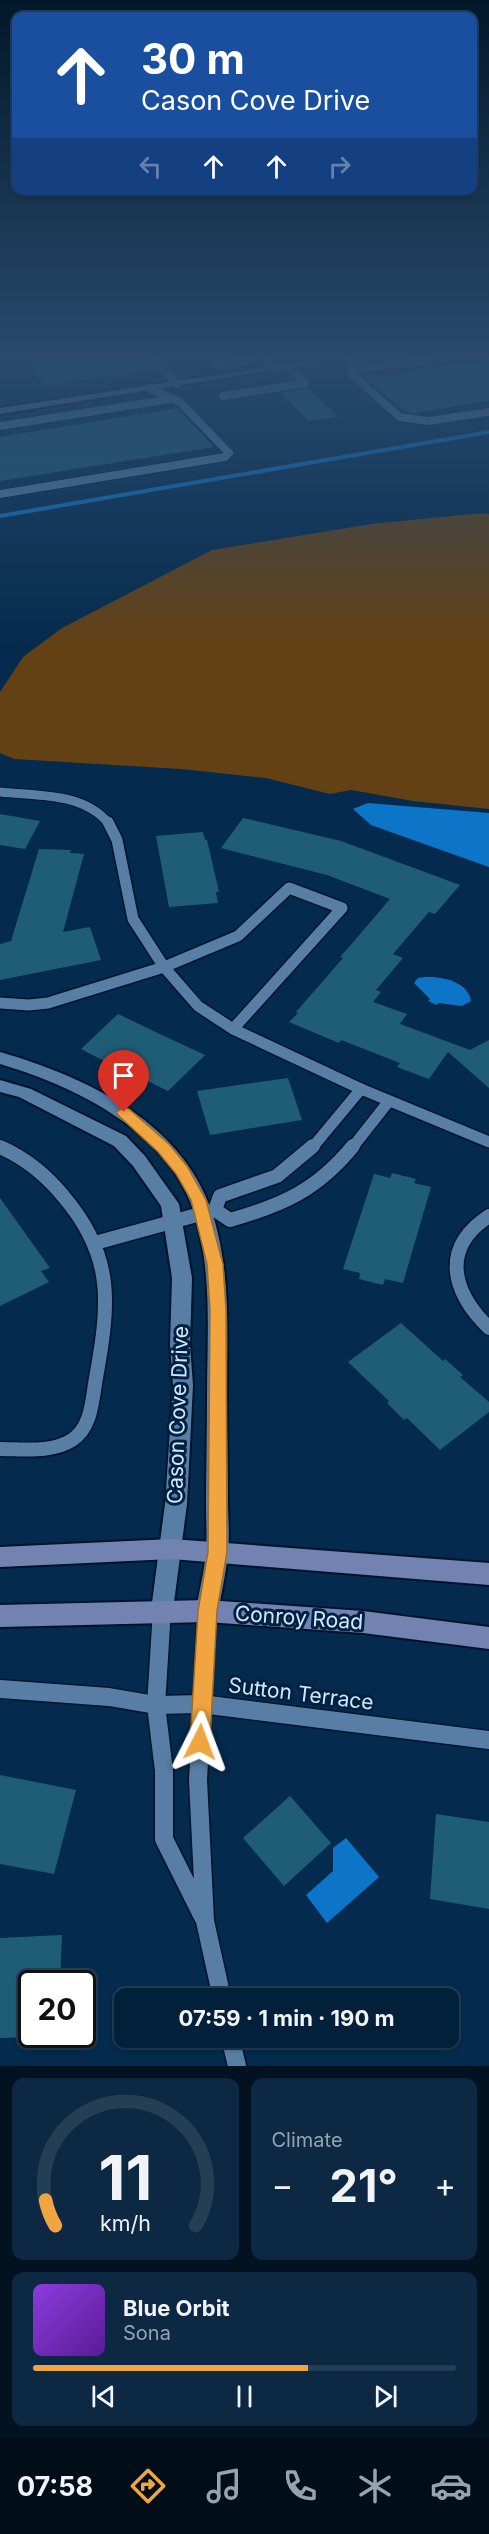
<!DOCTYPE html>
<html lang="en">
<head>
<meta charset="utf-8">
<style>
  body { margin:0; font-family:Inter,sans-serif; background:#0d2842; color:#f1f3f6; height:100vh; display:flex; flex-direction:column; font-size:22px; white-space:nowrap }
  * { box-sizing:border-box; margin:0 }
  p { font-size:20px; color:#97a3af }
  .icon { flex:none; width:33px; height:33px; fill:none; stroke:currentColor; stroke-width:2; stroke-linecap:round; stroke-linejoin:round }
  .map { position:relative; height:2066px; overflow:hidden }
  .drawer { display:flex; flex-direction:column; gap:12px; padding:12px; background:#021220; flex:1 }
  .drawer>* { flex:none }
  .hud { position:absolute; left:12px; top:12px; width:465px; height:183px; border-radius:12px; box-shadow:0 2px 4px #0004,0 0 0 2px #243e54; background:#1a4fa0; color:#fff; overflow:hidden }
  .speed { position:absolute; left:18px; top:1970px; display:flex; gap:12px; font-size:30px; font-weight:700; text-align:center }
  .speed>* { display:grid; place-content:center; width:78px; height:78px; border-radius:50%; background:#03203a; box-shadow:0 2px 4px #0004,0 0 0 2px #243e54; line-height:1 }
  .speed .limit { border:3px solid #111; border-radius:9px; background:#fff; color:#111 }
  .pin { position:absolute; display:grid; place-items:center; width:51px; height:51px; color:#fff; margin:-62px -26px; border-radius:50% 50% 50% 0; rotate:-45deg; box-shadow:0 0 6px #0007 }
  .pin .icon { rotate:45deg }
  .me { position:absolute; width:66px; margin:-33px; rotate:3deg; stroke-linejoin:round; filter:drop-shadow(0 0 4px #0008) }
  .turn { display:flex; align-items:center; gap:21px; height:126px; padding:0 30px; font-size:27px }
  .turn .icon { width:78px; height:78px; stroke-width:2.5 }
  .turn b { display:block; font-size:42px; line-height:51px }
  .lanes { display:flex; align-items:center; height:57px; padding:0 30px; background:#0003; justify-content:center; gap:30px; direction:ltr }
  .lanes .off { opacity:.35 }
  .big { font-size:45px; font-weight:700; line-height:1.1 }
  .drawer .widget { flex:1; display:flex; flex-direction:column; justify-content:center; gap:9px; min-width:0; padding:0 21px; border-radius:12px; background:#0d2842 }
  .drawer .dial { align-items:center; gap:0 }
  .dial svg { height:156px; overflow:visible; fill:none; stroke:#243e54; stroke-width:7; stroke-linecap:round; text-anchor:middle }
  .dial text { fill:#f1f3f6; stroke:none }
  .song { display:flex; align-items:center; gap:18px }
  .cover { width:72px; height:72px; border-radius:9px; background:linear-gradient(135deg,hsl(270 70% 55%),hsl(270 70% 35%)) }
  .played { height:6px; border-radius:3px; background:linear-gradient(90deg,#f1a540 65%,#243e54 65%) }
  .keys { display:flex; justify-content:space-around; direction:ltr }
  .heat { display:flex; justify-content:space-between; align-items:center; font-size:33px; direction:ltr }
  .drawer .tiles { flex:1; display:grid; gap:12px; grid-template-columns:1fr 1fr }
  .widget:last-child { grid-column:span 2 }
  .trip { position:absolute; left:114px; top:1988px; width:345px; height:60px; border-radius:12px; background:#03203a; box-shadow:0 2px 4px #0004,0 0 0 2px #243e54; font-weight:700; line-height:60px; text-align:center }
  .dock { display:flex; height:96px; justify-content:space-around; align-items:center; background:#010d17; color:#97a3af }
  .dock .icon { width:42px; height:42px }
  .dock .current { color:#f1a540 }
  .dock b { font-size:27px; color:#f1f3f6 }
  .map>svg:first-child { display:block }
</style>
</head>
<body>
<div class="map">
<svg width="489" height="2066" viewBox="0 0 489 2066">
  <rect width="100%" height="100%" fill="#042b4d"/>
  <path fill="#634114" d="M482,513l7,1v295l-76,-8 -62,-11 -21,4 -64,-16 -85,-9 -167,-10 -14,-6v-61l23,-35 39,-29 150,-78 159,-26z"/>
  <g fill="#0d75c8">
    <path d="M368,803l121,10v54l-118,-42 -18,-16z"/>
    <path d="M425,977c16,-1 43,4 46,24l-9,5 -23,-3 -2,2 -9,-4 2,-2 -16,-16 4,-5z"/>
    <path d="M346,1838l33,39 -52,46 -21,-28 27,-24v-23z"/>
  </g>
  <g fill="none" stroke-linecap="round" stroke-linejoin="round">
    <path stroke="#0d75c8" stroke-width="4" d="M0,516l489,-84"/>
  </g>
  <g fill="#1f5d77">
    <path d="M25,359h122l9,11 -111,16z"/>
    <path d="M489,359v42l-74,12 -10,-1 -40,-34z"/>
    <path d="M308,388l31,29 -30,4 -29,-28z"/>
    <path d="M177,408l37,39 -214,34v-44z"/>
    <path d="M0,814l40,7 -15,28 -25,-4z"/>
    <path d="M243,818l98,23 119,44 -25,29 -6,-2 -36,42 10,4 -27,32 5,2 -8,10 34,12 -7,10 70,26 19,-10v48l-41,-36 -19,27 -32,-12 3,-4 -59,-23 -2,3 -50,-21 9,-9 -2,-1 47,-54 -3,-1 9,-10 41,-48 -63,-24 -106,-27z"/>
    <path d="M203,832l2,8h2l12,52h-3l2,11 -49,4 -13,-71z"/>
    <path d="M39,849l32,1 -1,3 14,1 -21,78 27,-5 11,33 -101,20v-36l11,-3z"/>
    <path d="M118,1014l44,21 43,20 -37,36 -31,-15 -2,1 -54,-28z"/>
    <path d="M288,1078l14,42 -92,15 -13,-44z"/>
    <path d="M392,1173l24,6 -2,4 17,4 -28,96 -18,-4 -2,6 -24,-6 1,-6 -17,-4 31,-95 16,4z"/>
    <path d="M0,1198l50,70 -9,3 8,11 -49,24z"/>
    <path d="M401,1323l42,38 2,-2 18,16 -3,2 29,25v10l-49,38 -33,-32 -3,2 -17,-17 2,-2 -41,-39z"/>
    <path d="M0,1775l76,15 -22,84 -54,-10z"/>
    <path d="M290,1796l41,47 -47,43 -41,-48z"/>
    <path d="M436,1814l53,8v87l-59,-10z"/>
    <path d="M62,1935l-2,48h-28v54l-32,1v-100z"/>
  </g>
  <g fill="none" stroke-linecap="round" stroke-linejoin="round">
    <defs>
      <g id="service-far4">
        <path d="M153,359l24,25"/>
        <path d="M264,359l12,10"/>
        <path d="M348,359l7,8 -4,7 49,43 28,4 61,-9"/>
        <path d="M217,365l35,-6"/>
        <path d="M353,370l78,-11"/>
        <path d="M223,396l82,-13 -16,-16"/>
        <path d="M0,426l171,-27"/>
        <path d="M0,494l225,-37 4,-4 -49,-51 -31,-14"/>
      </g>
      <path id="service-far3" d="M0,792c36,4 84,0 109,32"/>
      <g id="service-far2">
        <path d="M289,888l53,20 -109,121 -35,-23 -34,-39 74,-31z"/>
        <path d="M0,1003l29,2 19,-2 116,-36 -31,-48 -16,-79 -9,-18"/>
        <path d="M233,1029l128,60 128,53"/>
        <path d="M312,1148l49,-59"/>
        <path d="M352,1148l37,-47"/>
      </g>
      <g id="service-far1">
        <path d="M0,1147c25,11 47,29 64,50 51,60 45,108 32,181 -4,22 -4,49 -24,62 -20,13 -49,9 -72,9"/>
        <path d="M215,1210l5,-14 57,-20 36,-30"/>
        <path d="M489,1216c-49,32 -37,76 0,112"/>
        <path d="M95,1243l120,-33 15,10c53,-15 87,-30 123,-74"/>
      </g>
      <g id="service">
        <path d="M162,1610l-6,95 8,66v68l39,78"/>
        <path d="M207,1611l-9,169 7,141 17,77"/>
        <path d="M0,1689l109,8 47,8 45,-1 288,36"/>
        <path d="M230,2037l7,29"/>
      </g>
      <g id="minor">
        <path d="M319,359h25l-344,55v-6z"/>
        <path d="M0,1052c89,26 188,72 215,170 16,57 12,117 12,176 0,35 1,70 1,105 0,16 2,33 0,50 -2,19 -6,39 -10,58l-3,8 -8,3 -8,-3 -3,-8c3,-19 8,-39 10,-58 1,-16 0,-34 0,-50 0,-35 1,-70 1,-105 0,-62 6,-129 -14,-189 -27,-79 -119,-123 -193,-145z"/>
        <path d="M0,1080l31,9 95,47 19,20 34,48 13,74 -2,67 3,40 -6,119 -14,106 -3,8 -8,3 -8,-3 -3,-8 14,-106 8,-119 -3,-40 2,-67 -11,-72 -28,-40 -19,-20 -95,-49 -19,-5z"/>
      </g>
      <g id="secondary">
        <path d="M172,1539l317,24v22l-317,-26 -172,8v-20z"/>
        <path d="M207,1600l156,11 126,16v22l-126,-16 -156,-11 -207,5v-22z"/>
      </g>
    </defs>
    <use href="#service-far4" stroke="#00132c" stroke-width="9"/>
    <use href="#service-far3" stroke="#00132c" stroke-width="11"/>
    <use href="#service-far2" stroke="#00132c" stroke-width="14"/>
    <use href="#service-far1" stroke="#00132c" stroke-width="17"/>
    <use href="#service" stroke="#00132c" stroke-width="21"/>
    <use href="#minor" stroke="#00132c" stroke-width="4"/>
    <use href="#secondary" stroke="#00132c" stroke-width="4"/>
    <use href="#service-far4" stroke="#587ea6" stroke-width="8"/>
    <use href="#service-far3" stroke="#587ea6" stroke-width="9"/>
    <use href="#service-far2" stroke="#587ea6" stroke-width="11"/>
    <use href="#service-far1" stroke="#587ea6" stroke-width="14"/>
    <use href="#service" stroke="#587ea6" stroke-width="18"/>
    <use href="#minor" fill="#587ea6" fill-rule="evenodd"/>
    <use href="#secondary" fill="#7283b1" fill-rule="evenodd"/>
  </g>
  <linearGradient id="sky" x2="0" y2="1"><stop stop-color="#02182a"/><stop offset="0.55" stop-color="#294a6d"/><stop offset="1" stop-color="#294a6d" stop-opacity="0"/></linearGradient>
  <rect width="489" height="649" fill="url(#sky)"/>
  <path fill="#f1a540" stroke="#9d6b2a" stroke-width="1.5" d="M124,1107l5,2 40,35 18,22 19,34 17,64 3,46 1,242 -10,59 -7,131 -3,7 -7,3 -7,-3 -3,-7 8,-131 10,-59 2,-242 -3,-46 -16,-64 -15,-26 -18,-22 -39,-36 -3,-4z"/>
  <g text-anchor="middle" stroke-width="6" stroke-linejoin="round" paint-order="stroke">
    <g font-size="21" fill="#d2e7fd" stroke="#002142">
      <text transform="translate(178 1415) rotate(-88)" y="7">Cason Cove Drive</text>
      <text transform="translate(299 1618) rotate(4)" y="7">Conroy Road</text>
      <text transform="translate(301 1694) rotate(7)" y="7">Sutton Terrace</text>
    </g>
  </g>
</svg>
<div class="speed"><div class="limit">20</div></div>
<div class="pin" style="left:124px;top:1112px;background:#d93025"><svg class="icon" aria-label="arrive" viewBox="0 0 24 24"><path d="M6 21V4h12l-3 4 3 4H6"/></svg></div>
<svg class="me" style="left:200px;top:1742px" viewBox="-20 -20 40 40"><path d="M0-17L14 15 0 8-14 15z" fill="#f1a540" stroke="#fff" stroke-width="4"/></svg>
<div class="trip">07:59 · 1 min · 190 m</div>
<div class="hud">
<div class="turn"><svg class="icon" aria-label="ahead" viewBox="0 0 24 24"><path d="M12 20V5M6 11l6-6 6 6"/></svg><div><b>30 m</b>Cason Cove Drive</div></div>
<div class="lanes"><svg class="icon off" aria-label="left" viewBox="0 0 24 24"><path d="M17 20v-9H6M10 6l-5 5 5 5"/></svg><svg class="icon" aria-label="ahead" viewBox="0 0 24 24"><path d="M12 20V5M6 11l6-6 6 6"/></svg><svg class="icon" aria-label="ahead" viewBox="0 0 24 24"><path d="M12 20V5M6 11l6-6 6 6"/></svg><svg class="icon off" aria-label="right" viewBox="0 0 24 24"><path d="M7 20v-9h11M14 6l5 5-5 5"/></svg></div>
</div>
</div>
<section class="drawer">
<div class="tiles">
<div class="widget dial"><svg viewBox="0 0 100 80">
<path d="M14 69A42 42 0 1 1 86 69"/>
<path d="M14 69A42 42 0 0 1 9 56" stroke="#f1a540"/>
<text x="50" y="56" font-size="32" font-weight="700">11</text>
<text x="50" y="72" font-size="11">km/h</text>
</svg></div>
<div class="widget"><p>Climate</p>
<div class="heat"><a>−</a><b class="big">21°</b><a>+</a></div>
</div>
<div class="widget">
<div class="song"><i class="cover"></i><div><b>Blue Orbit</b><p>Sona</p></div></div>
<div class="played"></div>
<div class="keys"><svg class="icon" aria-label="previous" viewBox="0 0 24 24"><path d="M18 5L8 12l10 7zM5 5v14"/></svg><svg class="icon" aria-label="pause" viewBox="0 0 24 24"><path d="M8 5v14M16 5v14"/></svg><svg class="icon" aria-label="next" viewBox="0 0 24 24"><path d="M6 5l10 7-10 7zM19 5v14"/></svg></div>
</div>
</div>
</section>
<nav class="dock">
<b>07:58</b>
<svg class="icon current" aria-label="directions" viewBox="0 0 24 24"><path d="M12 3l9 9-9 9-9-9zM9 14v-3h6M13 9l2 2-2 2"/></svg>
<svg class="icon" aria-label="music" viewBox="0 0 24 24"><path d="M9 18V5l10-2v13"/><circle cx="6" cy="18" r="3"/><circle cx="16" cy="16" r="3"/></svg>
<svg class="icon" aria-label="phone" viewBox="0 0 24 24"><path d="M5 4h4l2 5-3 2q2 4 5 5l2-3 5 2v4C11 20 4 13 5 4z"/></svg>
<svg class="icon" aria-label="climate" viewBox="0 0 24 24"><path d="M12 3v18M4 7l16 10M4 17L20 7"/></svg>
<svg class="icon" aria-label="car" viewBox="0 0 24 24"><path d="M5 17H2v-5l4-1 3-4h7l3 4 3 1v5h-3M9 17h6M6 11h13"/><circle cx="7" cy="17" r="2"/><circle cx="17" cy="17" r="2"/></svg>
</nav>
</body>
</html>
